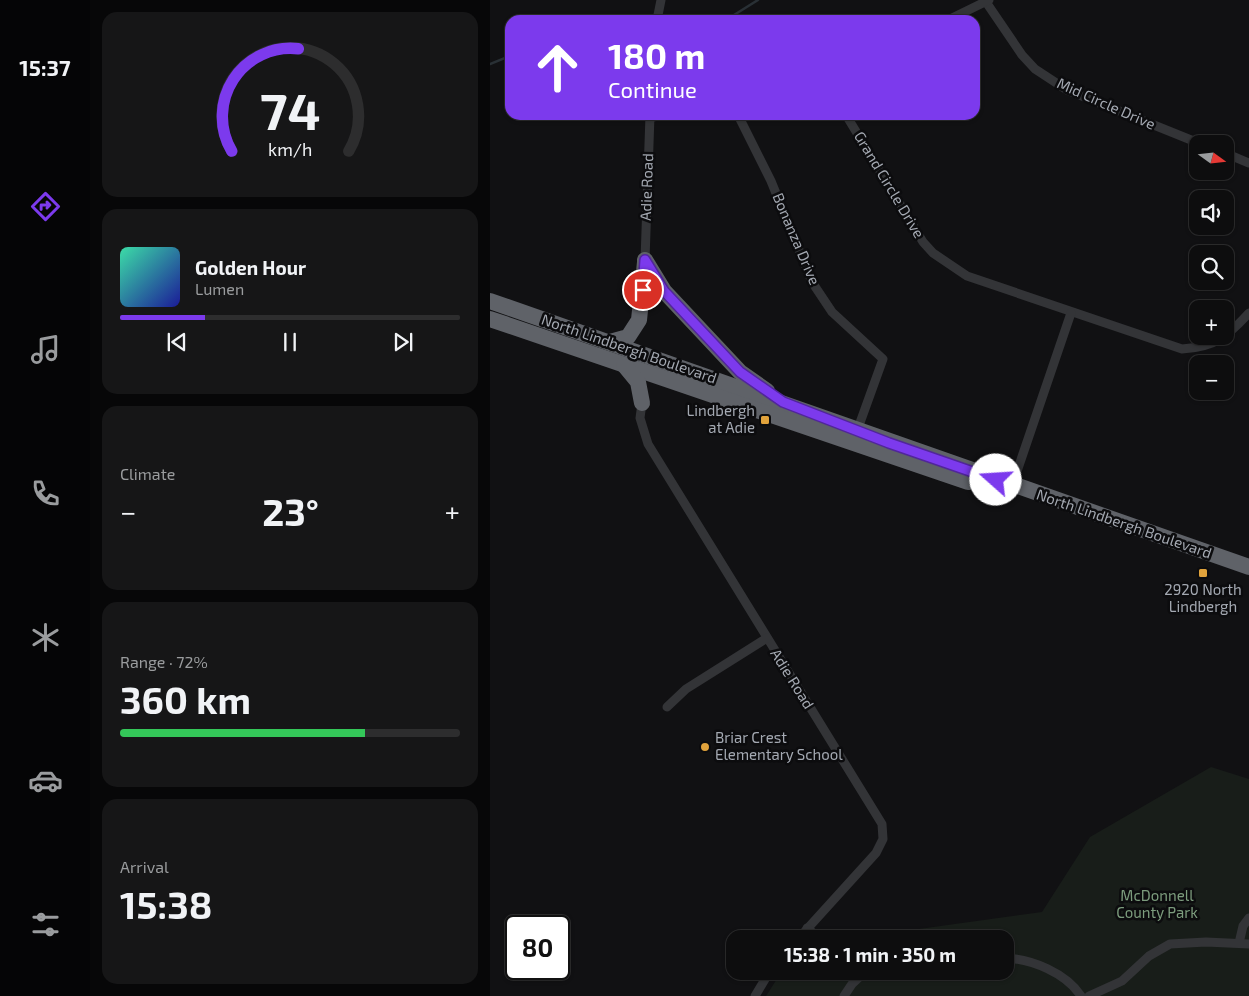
<!DOCTYPE html>
<html lang="en">
<head>
<meta charset="utf-8">
<style>
  body { margin:0; font-family:"Exo 2",sans-serif; background:#161617; color:#f1f3f6; height:100vh; display:flex; flex-direction:column; font-size:19px; white-space:nowrap }
  * { box-sizing:border-box; margin:0 }
  p { font-size:16px; color:#9a9c9e }
  .icon { flex:none; width:28px; height:28px; fill:none; stroke:currentColor; stroke-width:2; stroke-linecap:round; stroke-linejoin:round }
  .map { position:relative; flex:1; overflow:hidden }
  .side { display:flex; flex-direction:column; gap:12px; padding:12px; background:#070708; width:400px }
  .side>* { flex:none }
  .top-card { position:absolute; left:15px; top:15px; width:475px; height:105px; border-radius:15px; box-shadow:0 1px 4px #0004,0 0 0 1px #2d2d2e; background:#7c3aed; color:#fff; overflow:hidden }
  .needle { width:32px; rotate:105deg }
  .buttons { position:absolute; left:699px; top:135px; display:grid; gap:10px }
  .buttons a { display:grid; place-items:center; width:45px; height:45px; border-radius:10px; background:#0d0d0e; box-shadow:0 1px 4px #0004,0 0 0 1px #2d2d2e; font-size:25px }
  .speed { position:absolute; left:15px; top:915px; display:flex; gap:10px; font-size:25px; font-weight:700; text-align:center }
  .speed>* { display:grid; place-content:center; width:65px; height:65px; border-radius:50%; background:#0d0d0e; box-shadow:0 1px 4px #0004,0 0 0 1px #2d2d2e; line-height:1 }
  .speed .limit { border:2px solid #111; border-radius:8px; background:#fff; color:#111 }
  .pin { position:absolute; display:grid; place-items:center; width:42px; height:42px; color:#fff; margin:-21px; border:2px solid #fff; border-radius:50%; box-shadow:0 1px 5px #0007 }
  .me { position:absolute; width:55px; margin:-28px; rotate:289deg; stroke-linejoin:round; filter:drop-shadow(0 0 4px #0008) }
  .turn { display:flex; align-items:center; gap:18px; height:105px; padding:0 20px; font-size:22px }
  .turn .icon { width:65px; height:65px; stroke-width:2.5 }
  .turn b { display:block; font-size:35px; line-height:42px }
  .big { font-size:38px; font-weight:700; line-height:1.1 }
  .side .card { flex:1; display:flex; flex-direction:column; justify-content:center; gap:8px; min-width:0; padding:0 18px; border-radius:15px; background:#161617 }
  .side .dial { align-items:center; gap:0 }
  .dial svg { height:130px; overflow:visible; fill:none; stroke:#2d2d2e; stroke-width:7; stroke-linecap:round; text-anchor:middle }
  .dial text { fill:#f1f3f6; stroke:none }
  .song { display:flex; align-items:center; gap:15px }
  .cover { width:60px; height:60px; border-radius:8px; background:linear-gradient(135deg,hsl(160 70% 55%),hsl(240 70% 35%)) }
  .played { height:5px; border-radius:2px; background:linear-gradient(90deg,#7c3aed 25%,#2d2d2e 25%) }
  .keys { display:flex; justify-content:space-around; direction:ltr }
  .heat { display:flex; justify-content:space-between; align-items:center; font-size:28px; direction:ltr }
  .charge { height:8px; border-radius:4px; background:linear-gradient(90deg,#34c759 72%,#2d2d2e 0) }
  .trip { position:absolute; left:236px; top:930px; width:288px; height:50px; border-radius:15px; background:#0d0d0e; box-shadow:0 1px 4px #0004,0 0 0 1px #2d2d2e; font-weight:700; line-height:50px; text-align:center }
  main { display:flex; flex:1; min-height:0 }
  .menu { display:flex; flex-direction:column; width:90px; justify-content:space-around; align-items:center; background:#050506; color:#9a9c9e }
  .menu .icon { width:35px; height:35px }
  .menu .current { color:#7c3aed }
  .menu b { font-size:22px; color:#f1f3f6 }
  .map>svg:first-child { display:block }
</style>
</head>
<body>
<main>
<nav class="menu">
<b>15:37</b>
<svg class="icon current" aria-label="directions" viewBox="0 0 24 24"><path d="M12 3l9 9-9 9-9-9zM9 14v-3h6M13 9l2 2-2 2"/></svg>
<svg class="icon" aria-label="music" viewBox="0 0 24 24"><path d="M9 18V5l10-2v13"/><circle cx="6" cy="18" r="3"/><circle cx="16" cy="16" r="3"/></svg>
<svg class="icon" aria-label="phone" viewBox="0 0 24 24"><path d="M5 4h4l2 5-3 2q2 4 5 5l2-3 5 2v4C11 20 4 13 5 4z"/></svg>
<svg class="icon" aria-label="climate" viewBox="0 0 24 24"><path d="M12 3v18M4 7l16 10M4 17L20 7"/></svg>
<svg class="icon" aria-label="car" viewBox="0 0 24 24"><path d="M5 17H2v-5l4-1 3-4h7l3 4 3 1v5h-3M9 17h6M6 11h13"/><circle cx="7" cy="17" r="2"/><circle cx="17" cy="17" r="2"/></svg>
<svg class="icon" aria-label="filters" viewBox="0 0 24 24"><path d="M4 7h16M4 17h16"/><circle cx="9" cy="7" r="2"/><circle cx="15" cy="17" r="2"/></svg>
</nav>
<section class="side">
<div class="card dial"><svg viewBox="0 0 100 80">
<path d="M14 69A42 42 0 1 1 86 69"/>
<path d="M14 69A42 42 0 0 1 55 6" stroke="#7c3aed"/>
<text x="50" y="56" font-size="32" font-weight="700">74</text>
<text x="50" y="72" font-size="11">km/h</text>
</svg></div>
<div class="card">
<div class="song"><i class="cover"></i><div><b>Golden Hour</b><p>Lumen</p></div></div>
<div class="played"></div>
<div class="keys"><svg class="icon" aria-label="previous" viewBox="0 0 24 24"><path d="M18 5L8 12l10 7zM5 5v14"/></svg><svg class="icon" aria-label="pause" viewBox="0 0 24 24"><path d="M8 5v14M16 5v14"/></svg><svg class="icon" aria-label="next" viewBox="0 0 24 24"><path d="M6 5l10 7-10 7zM19 5v14"/></svg></div>
</div>
<div class="card"><p>Climate</p>
<div class="heat"><a>−</a><b class="big">23°</b><a>+</a></div>
</div>
<div class="card"><p>Range · 72%</p><b class="big">360 km</b><div class="charge"></div></div>
<div class="card"><p>Arrival</p><b class="big">15:38</b></div>
</section>
<div class="map">
<svg width="759" height="996" viewBox="0 0 759 996">
  <rect width="100%" height="100%" fill="#111113"/>
  <path fill="#181d19" d="M721,767l38,12v217h-483l16,-25h223v-32h-158l195,-27 48,-75z"/>
  <g fill="none" stroke-linecap="round" stroke-linejoin="round">
    <g stroke="#293035" stroke-width="2.5">
      <path d="M236,20l32,-20"/>
      <path d="M0,64l20,-8"/>
    </g>
    <g stroke="#333437" stroke-width="9">
      <path d="M496,2l36,53 13,14 32,21 134,54"/>
      <path d="M167,20l4,-20"/>
      <path d="M458,20l41,-20"/>
      <path d="M248,115l33,66 41,101 20,30 51,47 -26,72"/>
      <path d="M356,115l77,127 10,11 34,23 215,73c33,-2 45,-12 67,-36"/>
      <path d="M160,118l12,-3"/>
      <path d="M735,153l24,10"/>
      <path d="M155,260l5,-145"/>
      <path d="M152,403l-2,15 8,26 234,380 1,15 -7,14 -78,86"/>
      <path d="M522,486l59,-173"/>
      <path d="M177,707l19,-18 81,-51"/>
      <path d="M317,928l11,9 8,2"/>
      <path d="M749,943l4,-17 6,-8"/>
      <path d="M515,958c27,1 61,15 76,38"/>
      <path d="M265,996l15,-25"/>
      <path d="M354,996l8,-12 14,-13"/>
      <path d="M599,996l33,-15 27,-25 21,-12 36,-2 43,2"/>
    </g>
    <g stroke="#5f6268" stroke-width="16">
      <path d="M155,260l19,31 76,81 27,19"/>
      <path d="M0,301c253,88 505,179 759,266"/>
      <path d="M0,319l478,163"/>
      <path d="M120,342l18,-5 11,-17 6,-58"/>
      <path d="M134,365l14,17 4,21"/>
    </g>
  </g>
  <g fill="none" stroke-linecap="round" stroke-linejoin="round">
    <defs>
      <path id="route" d="M153,290l2,-30 19,31 76,81 43,30 106,41 107,37"/>
    </defs>
    <use href="#route" stroke="#51269a" stroke-width="12"/>
    <use href="#route" stroke="#7c3aed" stroke-width="9"/>
  </g>
  <g fill="#e1a33c" stroke="#0c0c0e" stroke-width="2">
    <rect x="270" y="415" width="10" height="10" rx="2.5"/>
    <rect x="708" y="568" width="10" height="10" rx="2.5"/>
    <circle cx="215" cy="747" r="5"/>
  </g>
  <g text-anchor="middle" stroke-width="5" stroke-linejoin="round" paint-order="stroke">
    <g font-size="15" fill="#a4a9b2" stroke="#0c0c0e">
      <text transform="translate(616 104) rotate(24)" y="5">Mid Circle Drive</text>
      <text transform="translate(399 185) rotate(59)" y="5">Grand Circle Drive</text>
      <text transform="translate(157 187) rotate(-88)" y="5">Adie Road</text>
      <text transform="translate(306 239) rotate(67)" y="5">Bonanza Drive</text>
      <text transform="translate(139 349) rotate(19)" y="5">North Lindbergh Boulevard</text>
      <text transform="translate(634 524) rotate(19)" y="5">North Lindbergh Boulevard</text>
      <text transform="translate(302 679) rotate(58)" y="5">Adie Road</text>
    </g>
    <g font-size="15" fill="#a4a9b2" stroke="#0c0c0e" text-anchor="end">
      <text x="265" y="416">Lindbergh<tspan x="265" dy="17">at Adie</tspan></text>
      <text x="713" y="595" text-anchor="middle">2920 North<tspan x="713" dy="17">Lindbergh</tspan></text>
      <text x="225" y="743" text-anchor="start">Briar Crest<tspan x="225" dy="17">Elementary School</tspan></text>
    </g>
    <g font-size="15" fill="#7c9c7d" stroke="#0c0c0e">
      <text x="667" y="901">McDonnell<tspan x="667" dy="17">County Park</tspan></text>
    </g>
  </g>
</svg>
<div class="buttons">
<a><svg class="needle" viewBox="-14 -14 28 28"><path d="M0-13l5 13h-10z" fill="#e53935"/><path d="M0 13l5-13h-10z" fill="#9a9c9e"/></svg></a>
<a><svg class="icon" aria-label="sound" viewBox="0 0 24 24"><path d="M4 9h4l5-4v14l-5-4H4zM17 9q2 3 0 6"/></svg></a>
<a><svg class="icon" aria-label="search" viewBox="0 0 24 24"><circle cx="10" cy="10" r="6"/><path d="M15 15l6 6"/></svg></a>
<a>+</a>
<a>−</a>
</div>
<div class="speed"><div class="limit">80</div></div>
<div class="pin" style="left:153px;top:290px;background:#d93025"><svg class="icon" aria-label="arrive" viewBox="0 0 24 24"><path d="M6 21V4h12l-3 4 3 4H6"/></svg></div>
<svg class="me" style="left:506px;top:480px" viewBox="-20 -20 40 40"><circle r="19" fill="#fff"/><path d="M0-13L10 11 0 6-10 11z" fill="#7c3aed"/></svg>
<div class="trip">15:38 · 1 min · 350 m</div>
<div class="top-card">
<div class="turn"><svg class="icon" aria-label="ahead" viewBox="0 0 24 24"><path d="M12 20V5M6 11l6-6 6 6"/></svg><div><b>180 m</b>Continue</div></div>
</div>
</div>
</main>
</body>
</html>
